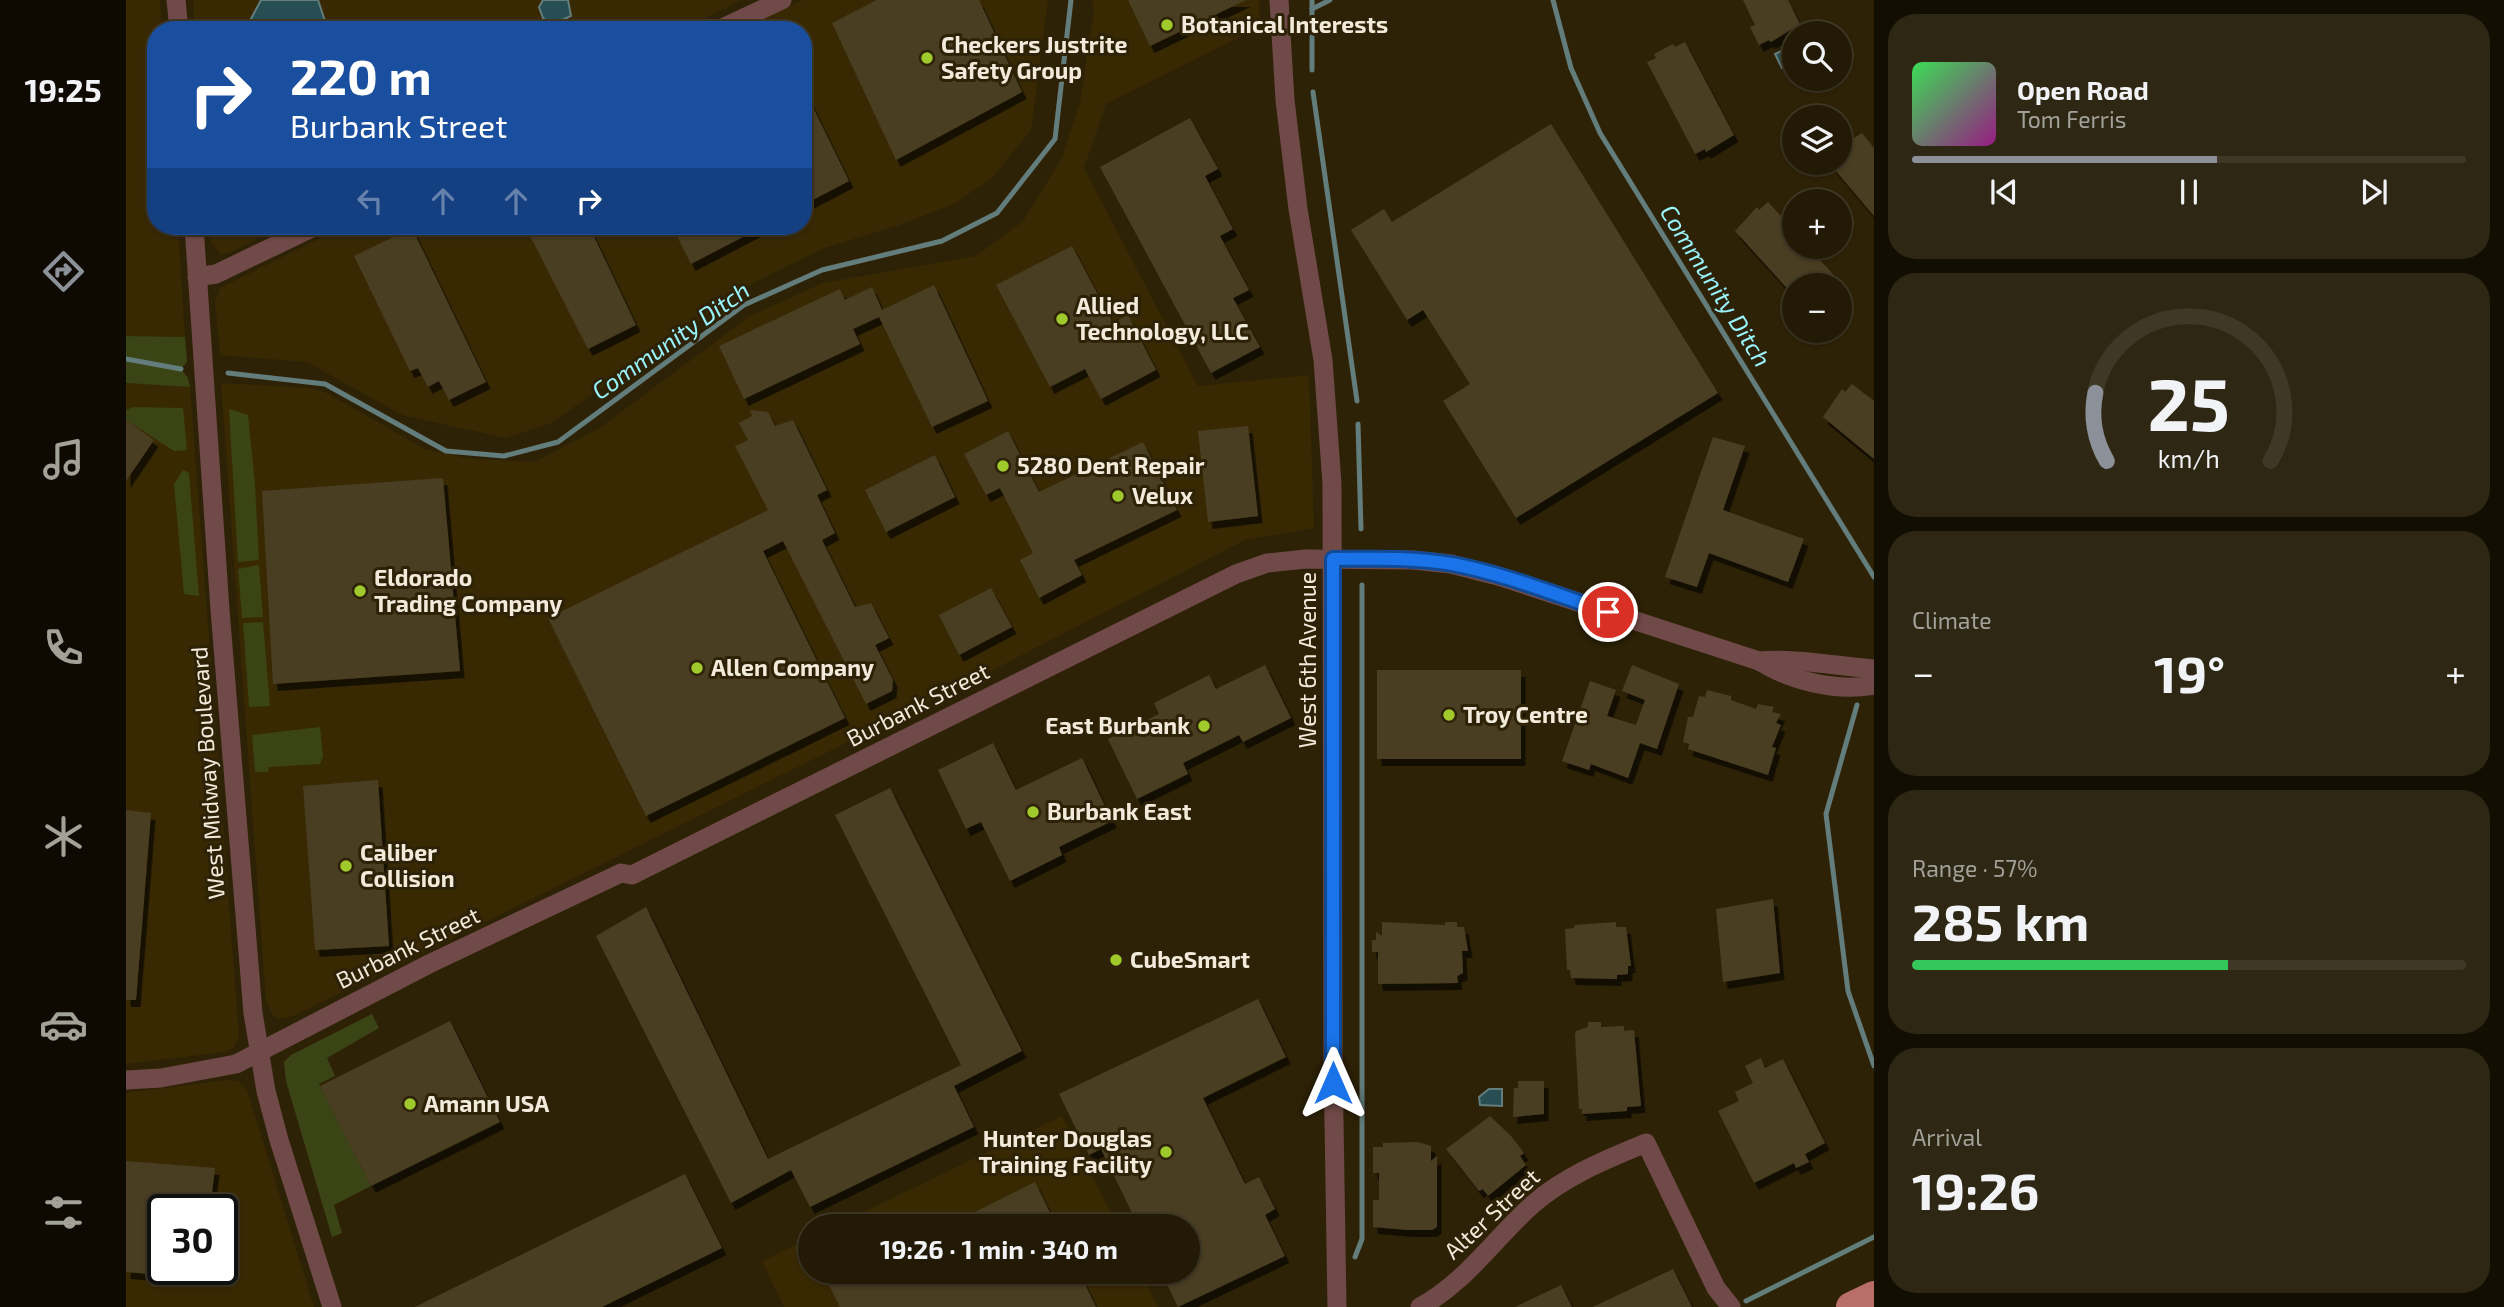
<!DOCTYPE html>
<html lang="en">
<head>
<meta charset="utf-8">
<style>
  body { margin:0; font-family:"Exo 2",sans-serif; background:#2e2713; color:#f1f3f6; height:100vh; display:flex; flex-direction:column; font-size:26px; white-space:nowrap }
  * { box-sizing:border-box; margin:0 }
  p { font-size:23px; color:#a2a19a }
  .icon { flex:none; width:38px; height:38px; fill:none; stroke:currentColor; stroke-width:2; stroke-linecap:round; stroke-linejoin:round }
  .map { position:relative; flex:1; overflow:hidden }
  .drawer { display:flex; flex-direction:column; gap:14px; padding:14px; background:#130e02; width:630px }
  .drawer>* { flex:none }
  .banner { position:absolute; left:21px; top:21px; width:665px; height:214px; border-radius:28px; box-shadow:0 2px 5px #0004,0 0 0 2px #3f3826; background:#1a4fa0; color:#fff; overflow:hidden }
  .buttons { position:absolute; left:1656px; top:21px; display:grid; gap:14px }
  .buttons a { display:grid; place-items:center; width:70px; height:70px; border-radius:50%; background:#221a04; box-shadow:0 2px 5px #0004,0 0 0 2px #3f3826; font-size:35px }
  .speed { position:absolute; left:21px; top:1194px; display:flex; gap:14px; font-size:35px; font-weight:700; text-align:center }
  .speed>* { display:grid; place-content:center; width:91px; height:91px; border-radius:50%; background:#221a04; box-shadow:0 2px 5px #0004,0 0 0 2px #3f3826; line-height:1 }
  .speed .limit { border:4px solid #111; border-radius:10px; background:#fff; color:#111 }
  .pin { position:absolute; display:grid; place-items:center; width:60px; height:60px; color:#fff; margin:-30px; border:4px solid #fff; border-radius:50%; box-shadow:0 2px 7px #0007 }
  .me { position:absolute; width:77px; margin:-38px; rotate:0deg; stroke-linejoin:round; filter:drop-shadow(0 0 5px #0008) }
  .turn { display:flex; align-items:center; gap:24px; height:147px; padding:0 28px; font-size:32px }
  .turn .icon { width:91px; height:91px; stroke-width:2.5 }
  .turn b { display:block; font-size:49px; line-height:60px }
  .lanes { display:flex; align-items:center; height:66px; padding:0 28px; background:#0003; justify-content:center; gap:35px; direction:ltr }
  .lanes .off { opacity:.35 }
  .big { font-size:52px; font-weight:700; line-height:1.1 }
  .drawer .widget { flex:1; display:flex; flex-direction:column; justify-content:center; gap:10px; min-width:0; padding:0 24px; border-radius:28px; background:#2e2713 }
  .drawer .dial { align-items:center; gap:0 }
  .dial svg { height:182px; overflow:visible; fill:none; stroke:#3f3826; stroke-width:7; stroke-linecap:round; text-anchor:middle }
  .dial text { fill:#f1f3f6; stroke:none }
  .song { display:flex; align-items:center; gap:21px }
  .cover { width:84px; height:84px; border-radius:10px; background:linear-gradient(135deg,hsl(130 70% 55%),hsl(310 70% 35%)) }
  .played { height:7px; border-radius:4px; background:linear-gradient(90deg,#8c9099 55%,#3f3826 55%) }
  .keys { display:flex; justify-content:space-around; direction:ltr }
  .heat { display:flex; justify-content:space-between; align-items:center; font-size:38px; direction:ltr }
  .charge { height:10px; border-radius:5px; background:linear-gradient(90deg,#34c759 57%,#3f3826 0) }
  .trip { position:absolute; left:672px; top:1214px; width:402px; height:70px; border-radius:35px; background:#221a04; box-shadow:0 2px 5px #0004,0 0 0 2px #3f3826; font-weight:700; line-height:70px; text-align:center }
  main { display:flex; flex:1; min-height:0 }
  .dock { display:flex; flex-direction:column; width:126px; justify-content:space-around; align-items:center; background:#0e0a02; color:#a2a19a }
  .dock .icon { width:49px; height:49px }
  .dock .active { color:#8c9099 }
  .dock b { font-size:32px; color:#f1f3f6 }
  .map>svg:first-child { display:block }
</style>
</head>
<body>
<main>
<nav class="dock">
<b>19:25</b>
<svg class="icon active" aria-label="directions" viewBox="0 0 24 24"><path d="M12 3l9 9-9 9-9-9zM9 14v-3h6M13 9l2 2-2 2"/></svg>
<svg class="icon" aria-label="music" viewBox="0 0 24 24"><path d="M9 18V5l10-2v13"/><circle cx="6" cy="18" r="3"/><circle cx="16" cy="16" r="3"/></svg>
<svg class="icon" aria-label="phone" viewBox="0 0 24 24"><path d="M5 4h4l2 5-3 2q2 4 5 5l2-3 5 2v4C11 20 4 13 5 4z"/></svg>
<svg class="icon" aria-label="climate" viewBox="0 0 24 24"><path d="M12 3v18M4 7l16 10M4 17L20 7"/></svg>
<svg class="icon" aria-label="car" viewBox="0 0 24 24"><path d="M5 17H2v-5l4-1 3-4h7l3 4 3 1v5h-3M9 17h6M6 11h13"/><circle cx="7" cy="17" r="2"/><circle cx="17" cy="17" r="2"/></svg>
<svg class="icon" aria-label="filters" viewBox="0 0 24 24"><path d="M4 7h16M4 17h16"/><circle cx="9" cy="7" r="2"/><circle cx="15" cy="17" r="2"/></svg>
</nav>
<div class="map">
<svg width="1748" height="1307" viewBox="0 0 1748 1307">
  <defs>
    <filter id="shadow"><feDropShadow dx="4.5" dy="7" stdDeviation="0" flood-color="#0009"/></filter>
  </defs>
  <rect width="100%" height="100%" fill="#2e2206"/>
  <g fill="#382903" fill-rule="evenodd">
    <path d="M0,0h34l2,30h-6v196h22l7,111 -59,-1z"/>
    <path d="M67,0h549l-61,30h-486z"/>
    <path d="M676,0h246l-17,130 -38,47 -39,27 -55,21 -77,24 -65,32 -206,142 -45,15 -104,-23 -95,-53 -87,-7 -5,-54 5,-13 124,-62h459v-196h-62z"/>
    <path d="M966,0h167l1,27 -154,77 -22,64 114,218 111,-11 5,153 -69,12 -262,135 -582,289 -108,52 -15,3 -5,-4 -7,-14 -45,-618 89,5 15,4 100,57 47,10 62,3 64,-33 152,-113 73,-33 153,-27 47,-35 39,-63 18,-56 14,-92z"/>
    <path d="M83,226h73l-53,27 -8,1 -10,-12z"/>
    <path d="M0,383l64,4 49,650 -6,11 -8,4 -99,12z"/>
    <path d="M101,1080l11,1 9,9 67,217h-188v-214zM37,1209h59v60h-59z"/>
    <path d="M936,1116l56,111h-285z"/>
    <path d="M684,1238v34h330l18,35h-374l-22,-46z"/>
  </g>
  <g fill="#3b4415">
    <path d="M0,336l59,1 2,25 -6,7 7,9 2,9 -64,-4z"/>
    <path d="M7,407l50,1 4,42 -13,1 -48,-31v-10z"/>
    <path d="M103,409l19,6 7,69 4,76 -21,2z"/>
    <path d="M57,470l6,3 10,123 -15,-2 -10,-110z"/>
    <path d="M133,565l4,52 -21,1 -4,-49z"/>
    <path d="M137,622l7,84 -21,1 -6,-84z"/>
    <path d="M194,727l3,29 -3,8 -51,3 -1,5h-13l-3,-37z"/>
    <path d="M246,1014l7,14 -52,30 8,18 -16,8 52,102 -37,19 8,28 -10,4 -46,-156 -2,-19 7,-7z"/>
  </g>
  <g fill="#264e53" stroke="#637d7c" stroke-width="2">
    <path d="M135,0h57l10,30h-83z"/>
    <path d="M417,0h25l3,16 -20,9 -8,-7 -4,-11z"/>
    <path d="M1668,45v17l-12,6 -7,-14z"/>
    <path d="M1363,1089h13v17l-22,-1 -1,-8z"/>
  </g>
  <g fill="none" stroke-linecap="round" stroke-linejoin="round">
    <g stroke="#637d7c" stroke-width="5">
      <path d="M1427,0l18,68 29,65 274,444"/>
      <path d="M1186,9l18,-9"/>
      <path d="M1186,70v-70"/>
      <path d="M1187,92l44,309"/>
      <path d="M0,359l55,10"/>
      <path d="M102,373l97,11 121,67 58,5 54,-14 186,-137 78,-35 120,-29 55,-28 58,-74 16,-139"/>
      <path d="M1232,424l3,105"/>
      <path d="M1731,705l-31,109 22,177 26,75"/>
      <path d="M1229,1257l7,-18v-654"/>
      <path d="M1620,1301l128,-64"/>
    </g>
  </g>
  <g fill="#4a3d22" filter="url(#shadow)">
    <path d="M751,0h102l43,92 -126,68 -64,-137z"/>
    <path d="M1002,0h118l-96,46z"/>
    <path d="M1617,0h45l12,24 -29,18 -2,-2 -10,5 -9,-18 5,-2z"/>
    <path d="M1559,42l49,93 -28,17 -1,-3 -10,5 -48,-92 9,-4 -2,-4 19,-10 2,3z"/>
    <path d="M677,87l46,94 -46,24z"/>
    <path d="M1064,118l28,51 -13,7 28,53 -13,7 29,54 -16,8 27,49 -49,26 -111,-206z"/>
    <path d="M1425,124l167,269 -202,125 -73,-117 27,-17 -47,-74 -16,10 -56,-90 33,-21 8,13z"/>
    <path d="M1736,133l12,15v68l-45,-53h10v-16z"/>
    <path d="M1642,202l26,28v17h14l35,38h-49v11l-59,-65 22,-24 2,3z"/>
    <path d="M399,226h64l47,99 -48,24z"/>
    <path d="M546,226h92l-73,38z"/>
    <path d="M286,228l74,154 -37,18 -10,-19 -11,6 -10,-19 -8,3 -56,-115z"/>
    <path d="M946,246l41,77 15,-8 28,55 -55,29 -16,-30 -35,18 -54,-102z"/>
    <path d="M808,285l54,116 -56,26 -53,-110 -26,12 7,15 -116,55 -25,-53 121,-57 5,11 27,-13 10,23z"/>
    <path d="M1726,384l22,17v58l-51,-42 19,-28 3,3z"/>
    <path d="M624,410l18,2 7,14 18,-6 34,70 -10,5 18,38 -13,7 33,67 16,-4 18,35 -14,7 18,35 -1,11 -26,13 -83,-163 -20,10 82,167 -199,98 -98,-198 220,-108 -33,-64 13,-6 -9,-17 13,-7z"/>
    <path d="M0,420l28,20 -28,41z"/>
    <path d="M1122,426l10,90 -50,6 -10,-91z"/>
    <path d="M882,431l31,61 104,-50 34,68 -103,50 8,15 -43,23 -19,-38 13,-7 -33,-65 -14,7 -22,-41z"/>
    <path d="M1587,437l32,9 -22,64 81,29 -16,43 -79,-29 -12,34 -32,-10z"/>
    <path d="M809,455l20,42 -69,35 -21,-42z"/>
    <path d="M317,478l17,193 -187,13 -11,-193z"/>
    <path d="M865,588l21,39 -53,28 -20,-40z"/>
    <path d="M1139,665l26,53 -48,24 -4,-7 -56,28 5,11 -51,25 -29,-60 51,-25 -5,-11 55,-28 7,14z"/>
    <path d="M1506,665l47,19 -22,65 -17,-6 -12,35 -37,-14 -2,6 -27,-9 28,-80 26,9 -9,26 29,9 9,-25 -23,-9z"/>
    <rect x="1251" y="670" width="144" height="89"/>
    <path d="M1581,690l24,6v4l25,9 2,-5 16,3 -2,5 9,2 -5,9 5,2 -9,22 4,1 -8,27 -80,-26 1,-5 -6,-2 5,-25h5l6,-21 6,1z"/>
    <path d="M867,743l23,47 66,-32 30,63 -53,26 3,8 -52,26 -29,-59 -15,7 -28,-59z"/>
    <path d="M252,780l11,166 -74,4 -12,-164z"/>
    <path d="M764,788l132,263 -68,35 20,41 -164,80 -19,-37 -60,33 -135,-267 50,-29 122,252 193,-94 -126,-250z"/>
    <path d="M0,810l25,3 -15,187h-10z"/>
    <path d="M1647,899l7,74 -57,9 -7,-73z"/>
    <path d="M1256,922l63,3v-3h12v5h7l4,24h-6l1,22 -6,3 1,7 -80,1v-32h-6v-12h4v-8l6,4z"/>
    <path d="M1490,922v5h10l5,39h-3v8l-11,1v4l-46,-1 -1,-8h-3l-2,-41 9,-1 1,-3z"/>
    <path d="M1132,999l28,58 -83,41 42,86 14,-7 16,32 -10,6 20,41 -107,51 -17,-35h27v-45h-49l-38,-78 -12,6 -30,-61z"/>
    <path d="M324,1021l50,101 -129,64 -51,-100z"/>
    <path d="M1462,1022h13v5l23,-1v5l10,-1 7,76 -14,1v4l-45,3v-5h-3l-4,-74 1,-4 12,-4z"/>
    <path d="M1635,1058l4,10 18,-9 42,84 -20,11 4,8 -13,6 -2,-5 -40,20 -36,-72 21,-10 -4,-9 18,-9 -8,-17z"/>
    <path d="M1392,1081h26v33l-31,3 1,-29h4z"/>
    <path d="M1364,1116l21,20 13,17 -4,3 6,9 -38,31 -5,-7 -4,2 -33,-42z"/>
    <path d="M1292,1142l13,4v15l6,-5v71l-5,3h-24l-35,-3v-27h6v-27h-6v-26h10v-4z"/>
    <path d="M0,1161l89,7 -5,41h-47v66l-37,-3z"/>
    <path d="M559,1174l37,74 -120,59h-187z"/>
    <path d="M909,1182l22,45h-114l42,-20z"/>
    <path d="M1547,1269l19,38h-99z"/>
    <path d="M724,1272h229l17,35h-256l-12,-24z"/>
    <path d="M1435,1285l11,22h-57z"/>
  </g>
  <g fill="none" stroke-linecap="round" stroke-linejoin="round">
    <g stroke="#704a48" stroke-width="19">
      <path d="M50,0l3,30"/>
      <path d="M1153,0l6,100 13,109 25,151 9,124 1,574 4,249"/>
      <path d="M592,30l64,-30"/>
      <path d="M68,226l26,384 33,403 13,78 13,49 53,167"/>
      <path d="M71,277l19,-3 100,-48"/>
      <path d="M1633,661c38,-3 77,5 115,8"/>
      <path d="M0,1080l35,-2 75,-14 193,-100 192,-91 11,2 604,-301 31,-11 39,-4 107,1 38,4 47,12 261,85c32,20 77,31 115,24"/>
      <path d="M1294,1307c45,-24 74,-68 112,-102 33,-29 73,-45 114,-62l70,145 15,19"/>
    </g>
    <path stroke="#ba6e6a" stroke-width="30" d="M1725,1307l23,-11"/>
  </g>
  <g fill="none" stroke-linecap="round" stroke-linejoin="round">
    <defs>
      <path id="route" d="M1207,1083v-524c39,0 80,-2 119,5 53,10 105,31 156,48"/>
    </defs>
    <use href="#route" stroke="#114b97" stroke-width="18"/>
    <use href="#route" stroke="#1a73e8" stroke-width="12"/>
  </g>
  <g fill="#a0c92c" stroke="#2e2206" stroke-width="2.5">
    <circle cx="1041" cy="25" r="7"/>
    <circle cx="801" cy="58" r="7"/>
    <circle cx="936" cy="319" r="7"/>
    <circle cx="877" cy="466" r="7"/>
    <circle cx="992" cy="496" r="7"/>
    <circle cx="234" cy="591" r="7"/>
    <circle cx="571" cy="668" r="7"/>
    <circle cx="1323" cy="715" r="7"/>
    <circle cx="1078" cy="726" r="7"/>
    <circle cx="907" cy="812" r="7"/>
    <circle cx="220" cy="866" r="7"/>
    <circle cx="990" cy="960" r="7"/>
    <circle cx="284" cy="1104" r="7"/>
    <circle cx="1040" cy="1152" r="7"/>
  </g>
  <g text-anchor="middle" stroke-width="6" stroke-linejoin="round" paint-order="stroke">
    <g font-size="23" font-weight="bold" fill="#f2eada" stroke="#2e2206" text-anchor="start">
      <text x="1055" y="33">Botanical Interests</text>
      <text x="815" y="53">Checkers Justrite<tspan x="815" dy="26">Safety Group</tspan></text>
      <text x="950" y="314">Allied<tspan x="950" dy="26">Technology, LLC</tspan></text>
      <text x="891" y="474">5280 Dent Repair</text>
      <text x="1006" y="504">Velux</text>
      <text x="248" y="586">Eldorado<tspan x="248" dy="26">Trading Company</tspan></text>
      <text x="585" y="676">Allen Company</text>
      <text x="1337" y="723">Troy Centre</text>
      <text x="1064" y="734" text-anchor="end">East Burbank</text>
      <text x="921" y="820">Burbank East</text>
      <text x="234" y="861">Caliber<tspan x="234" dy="26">Collision</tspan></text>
      <text x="1004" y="968">CubeSmart</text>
      <text x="298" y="1112">Amann USA</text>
      <text x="1026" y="1147" text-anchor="end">Hunter Douglas<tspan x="1026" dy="26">Training Facility</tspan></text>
    </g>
    <g font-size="23" fill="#f2eada" stroke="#2e2206">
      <text transform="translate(1182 660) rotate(-90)" y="8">West 6th Avenue</text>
      <text transform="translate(792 705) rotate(-27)" y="8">Burbank Street</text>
      <text transform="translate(82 773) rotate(-94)" y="8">West Midway Boulevard</text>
      <text transform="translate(282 948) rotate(-26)" y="8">Burbank Street</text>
      <text transform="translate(1366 1214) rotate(-43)" y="8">Alter Street</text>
    </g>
    <g font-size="24" font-style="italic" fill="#99f4fd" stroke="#2e2206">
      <text transform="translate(1589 286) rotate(58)" y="8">Community Ditch</text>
      <text transform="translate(545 341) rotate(-35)" y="8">Community Ditch</text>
    </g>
  </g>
</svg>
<div class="buttons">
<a><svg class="icon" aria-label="search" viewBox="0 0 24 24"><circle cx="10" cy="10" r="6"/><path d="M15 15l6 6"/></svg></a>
<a><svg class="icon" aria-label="layers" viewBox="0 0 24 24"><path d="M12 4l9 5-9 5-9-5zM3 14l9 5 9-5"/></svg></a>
<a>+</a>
<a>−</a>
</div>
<div class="speed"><div class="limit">30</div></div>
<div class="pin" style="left:1482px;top:612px;background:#d93025"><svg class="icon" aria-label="arrive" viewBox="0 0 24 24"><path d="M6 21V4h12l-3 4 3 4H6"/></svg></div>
<svg class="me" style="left:1207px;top:1083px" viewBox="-20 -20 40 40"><path d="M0-17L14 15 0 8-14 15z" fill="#1a73e8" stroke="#fff" stroke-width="4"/></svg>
<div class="trip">19:26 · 1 min · 340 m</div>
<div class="banner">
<div class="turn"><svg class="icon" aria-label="right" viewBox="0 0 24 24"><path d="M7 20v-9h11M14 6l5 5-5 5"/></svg><div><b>220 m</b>Burbank Street</div></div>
<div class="lanes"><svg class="icon off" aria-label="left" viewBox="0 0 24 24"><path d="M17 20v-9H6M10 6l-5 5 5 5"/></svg><svg class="icon off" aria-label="ahead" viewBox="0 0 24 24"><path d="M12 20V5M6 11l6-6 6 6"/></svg><svg class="icon off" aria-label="ahead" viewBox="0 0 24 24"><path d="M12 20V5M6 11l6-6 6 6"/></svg><svg class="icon" aria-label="right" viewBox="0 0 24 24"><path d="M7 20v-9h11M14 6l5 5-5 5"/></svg></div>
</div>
</div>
<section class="drawer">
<div class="widget">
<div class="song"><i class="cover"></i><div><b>Open Road</b><p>Tom Ferris</p></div></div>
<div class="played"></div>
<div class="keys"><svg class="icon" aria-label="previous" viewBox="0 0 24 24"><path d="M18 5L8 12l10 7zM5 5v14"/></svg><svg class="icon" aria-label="pause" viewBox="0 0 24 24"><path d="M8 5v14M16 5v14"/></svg><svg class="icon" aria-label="next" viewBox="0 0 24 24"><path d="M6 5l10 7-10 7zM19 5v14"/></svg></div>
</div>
<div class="widget dial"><svg viewBox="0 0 100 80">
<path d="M14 69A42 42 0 1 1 86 69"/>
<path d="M14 69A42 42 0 0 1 9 39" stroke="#8c9099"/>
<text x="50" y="56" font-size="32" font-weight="700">25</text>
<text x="50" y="72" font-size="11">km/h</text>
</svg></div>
<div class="widget"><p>Climate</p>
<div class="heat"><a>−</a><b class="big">19°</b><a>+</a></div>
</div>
<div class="widget"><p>Range · 57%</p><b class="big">285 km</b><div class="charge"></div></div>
<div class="widget"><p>Arrival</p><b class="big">19:26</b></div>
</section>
</main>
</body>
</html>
